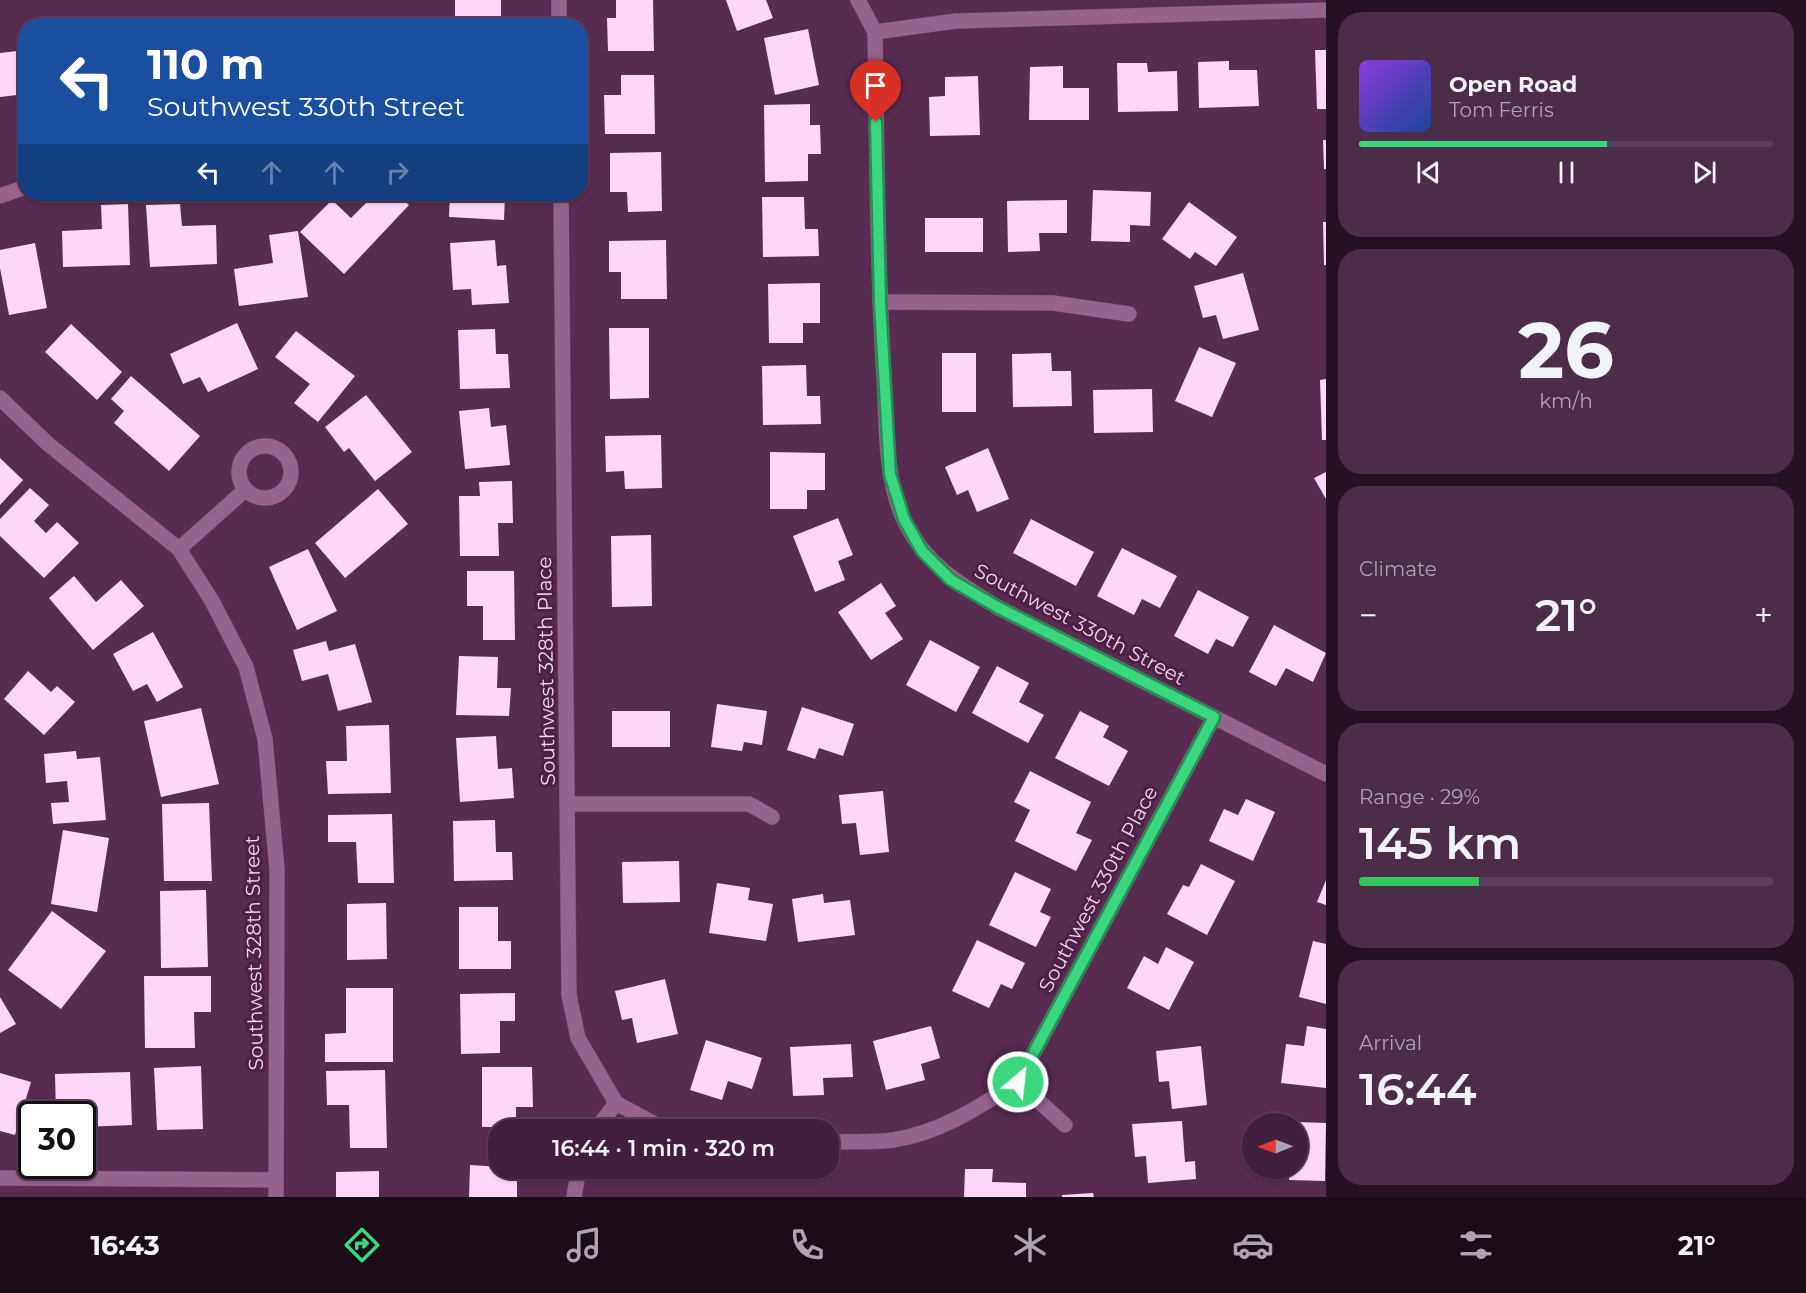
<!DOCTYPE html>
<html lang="en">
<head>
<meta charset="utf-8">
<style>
  body { margin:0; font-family:Montserrat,sans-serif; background:#4c2d48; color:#f1f3f6; height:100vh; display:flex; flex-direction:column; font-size:22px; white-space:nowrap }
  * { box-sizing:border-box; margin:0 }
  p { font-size:20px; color:#aea3b0 }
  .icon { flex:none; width:33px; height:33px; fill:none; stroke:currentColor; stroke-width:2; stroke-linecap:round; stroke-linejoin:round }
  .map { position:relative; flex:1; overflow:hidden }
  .details { display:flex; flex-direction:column; gap:12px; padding:12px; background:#241222; width:480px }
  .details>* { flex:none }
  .top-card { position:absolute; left:18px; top:18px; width:570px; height:183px; border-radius:24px; box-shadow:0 2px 4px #0004,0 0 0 2px #5a3e57; background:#1a4fa0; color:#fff; overflow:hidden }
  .needle { width:39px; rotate:269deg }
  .tools { position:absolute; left:1242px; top:1113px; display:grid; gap:12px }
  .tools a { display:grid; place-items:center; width:66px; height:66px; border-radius:50%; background:#42203d; box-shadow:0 2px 4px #0004,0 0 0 2px #5a3e57; font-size:30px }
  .speed { position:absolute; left:18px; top:1101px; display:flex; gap:12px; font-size:30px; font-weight:700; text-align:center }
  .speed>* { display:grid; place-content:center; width:78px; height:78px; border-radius:50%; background:#42203d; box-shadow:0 2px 4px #0004,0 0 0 2px #5a3e57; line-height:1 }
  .speed .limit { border:3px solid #111; border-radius:9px; background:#fff; color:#111 }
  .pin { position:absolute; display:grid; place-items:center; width:51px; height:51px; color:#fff; margin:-62px -26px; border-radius:50% 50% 50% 0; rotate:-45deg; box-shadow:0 0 6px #0007 }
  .pin .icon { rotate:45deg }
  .me { position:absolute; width:66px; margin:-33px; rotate:28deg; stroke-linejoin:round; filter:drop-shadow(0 0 4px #0008) }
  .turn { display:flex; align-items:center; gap:21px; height:126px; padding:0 30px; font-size:27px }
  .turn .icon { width:78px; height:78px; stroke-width:2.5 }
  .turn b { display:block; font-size:42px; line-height:51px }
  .lanes { display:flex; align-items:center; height:57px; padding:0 30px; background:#0003; justify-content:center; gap:30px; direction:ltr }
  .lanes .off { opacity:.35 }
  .big { font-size:45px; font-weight:600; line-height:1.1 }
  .details .widget { flex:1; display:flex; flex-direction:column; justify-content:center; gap:9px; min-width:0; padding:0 21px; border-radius:24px; background:#4c2d48 }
  .details .dial { align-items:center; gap:0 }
  .dial b { font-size:78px; line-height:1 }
  .song { display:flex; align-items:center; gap:18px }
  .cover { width:72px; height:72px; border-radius:9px; background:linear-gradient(135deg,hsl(270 70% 55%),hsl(220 70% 35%)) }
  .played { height:6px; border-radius:3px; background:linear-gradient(90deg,#3ad77f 60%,#5a3e57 60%) }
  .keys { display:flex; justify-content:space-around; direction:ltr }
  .heat { display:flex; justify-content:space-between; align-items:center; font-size:33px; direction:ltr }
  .charge { height:9px; border-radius:4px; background:linear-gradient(90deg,#34c759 29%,#5a3e57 0) }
  .trip { position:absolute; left:488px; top:1119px; width:351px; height:60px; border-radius:24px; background:#42203d; box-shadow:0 2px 4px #0004,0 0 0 2px #5a3e57; font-weight:600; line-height:60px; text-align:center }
  .tab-bar { display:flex; height:96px; justify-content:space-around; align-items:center; background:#1a0d18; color:#aea3b0 }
  .tab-bar .icon { width:42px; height:42px }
  .tab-bar .selected { color:#3ad77f }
  .tab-bar b { font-size:27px; color:#f1f3f6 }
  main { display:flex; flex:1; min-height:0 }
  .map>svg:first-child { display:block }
</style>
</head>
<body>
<main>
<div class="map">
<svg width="1326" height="1197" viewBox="0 0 1326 1197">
  <rect width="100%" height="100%" fill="#582b51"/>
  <g fill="#ffd7f6">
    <rect x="455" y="0" width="46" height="26"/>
    <path d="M616,0h37l1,51h-46l-1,-33h9z"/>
    <path d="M726,0h40l7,18 -36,13z"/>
    <path d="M808,29l11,56 -44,10 -11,-57z"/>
    <path d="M26,50v44l-26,3v-44z"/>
    <path d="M1315,50h11v59h-9z"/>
    <path d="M1229,61v9h28l2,36 -60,2 -1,-46z"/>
    <path d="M1117,63h30l1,9 29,-1 1,40 -60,1z"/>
    <path d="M1063,66v22h26v32h-60l1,-53z"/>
    <path d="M621,75h33l1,59h-50l-1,-39h17z"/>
    <path d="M978,76l2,59 -50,1 -1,-39 16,-1v-19z"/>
    <path d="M810,104v21h10l1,29h-13v27l-43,1 -1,-77z"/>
    <path d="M1323,140h3v29h-2z"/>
    <path d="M661,152l1,59 -34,1 -1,-20h-17v-39z"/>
    <path d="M1093,190l58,2 -1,34 -20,-1v17l-39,-1z"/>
    <path d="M375,194h21l13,11 -65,69 -44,-42 32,-32 19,18z"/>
    <path d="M450,194h55l-1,26 -55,-3z"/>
    <path d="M762,197h42l1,32h13l1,27 -56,1z"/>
    <path d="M1067,200v33h-28l1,18 -32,1 -1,-51z"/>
    <path d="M1189,202l48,35 -21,29 -21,-14 -5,7 -28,-20z"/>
    <path d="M128,204l2,61 -67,2 -1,-36 40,-2 -1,-24z"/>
    <path d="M180,204l2,22 34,-1 1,39 -67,3 -4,-62z"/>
    <rect x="925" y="218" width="58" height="34"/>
    <path d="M1323,222h3v43h-2z"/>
    <path d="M298,231l10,66 -69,9 -5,-37 39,-6 -4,-28z"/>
    <path d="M495,240l2,26 9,-1 3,38 -37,2 -1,-16 -18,1 -3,-47z"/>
    <path d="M666,240l1,59h-46v-27h-12v-31z"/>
    <path d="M35,243l12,65 -38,7 -9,-47v-18z"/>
    <path d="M1243,273l16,57 -36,9 -7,-24 -13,3 -9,-32z"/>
    <path d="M820,283v40h-17v20h-34l-1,-59z"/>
    <path d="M237,323l21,46 -50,23 -8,-15 -17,7 -13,-30z"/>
    <path d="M71,324l51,48 -25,28 -52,-48z"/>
    <path d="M609,328h40v70l-39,1z"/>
    <path d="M495,329l1,25h12l2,34 -50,1 -2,-59z"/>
    <path d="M296,331l59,45 -37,46 -24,-19 16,-19 -35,-27z"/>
    <path d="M1199,347l37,16 -24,54 -37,-16z"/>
    <rect x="942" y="353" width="34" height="59"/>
    <path d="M1051,353l1,18h19l1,35 -59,1 -1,-53z"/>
    <path d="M806,365l1,31h13l1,28 -58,1 -1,-59z"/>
    <path d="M131,376l69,60 -31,35 -55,-48 10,-12 -13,-12z"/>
    <path d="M1326,379v61h-4l-2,-60z"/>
    <path d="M1152,389l1,43 -59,1 -1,-43z"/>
    <path d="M366,395l46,57 -37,29 -26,-33 -5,4 -19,-25z"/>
    <path d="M489,408l2,19 15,-2 4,40 -45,4 -6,-58z"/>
    <path d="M661,435l1,53 -37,1 -1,-18 -18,1 -1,-36z"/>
    <path d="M988,448l21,51 -32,13 -9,-22 -11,5 -12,-28z"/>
    <path d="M770,452l55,1v37h-18v19h-37z"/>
    <path d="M0,458l23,22 -23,25z"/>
    <path d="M1326,472v27l-12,-21z"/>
    <path d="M512,481l1,42h-15l1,33h-39l-1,-60h21l-1,-14z"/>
    <path d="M30,488l19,17 -15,16 12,12 11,-11 22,21 -35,35 -44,-42v-17z"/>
    <path d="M378,489l30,35 -63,54 -30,-35z"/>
    <path d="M838,518l15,37 -15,6 7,19 -30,12 -22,-56z"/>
    <path d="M1031,519l63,33 -18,34 -63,-33z"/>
    <path d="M651,535l1,71 -40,1 -1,-71z"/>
    <path d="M1122,548l55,28 -17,32 -18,-9 -8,16 -37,-19z"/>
    <path d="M308,549l29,62 -40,19 -28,-63z"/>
    <path d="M467,571h47l1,69h-32v-34h-16z"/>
    <path d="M74,576l22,26 25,-22 23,26 -51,44 -44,-52z"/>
    <path d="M881,583l15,23 -11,7 18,26 -32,21 -33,-48z"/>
    <path d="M1198,590l51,27 -16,30 -17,-8 -8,15 -34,-18z"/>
    <path d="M1274,625l52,28 -13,29 -27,-14 -10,18 -27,-14z"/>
    <path d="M153,632l30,55 -26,15 -10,-18 -14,7 -20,-37z"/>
    <path d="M930,640l50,27 -24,45 -50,-27z"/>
    <path d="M326,641l3,10 26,-7 17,58 -34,9 -10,-37 -26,7 -9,-31z"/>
    <path d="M459,656l39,1 -1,31h14l-2,28 -53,-1z"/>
    <path d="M997,666l32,17 -10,19 25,13 -16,28 -56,-30z"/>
    <path d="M28,671l23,21 6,-6 18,16 -31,33 -40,-36z"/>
    <path d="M717,704l50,7 -5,34 -18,-3 -2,9 -31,-4z"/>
    <path d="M802,707l52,17 -11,32 -24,-8 -4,11 -28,-9z"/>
    <path d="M201,708l18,76 -58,13 -17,-76z"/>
    <rect x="612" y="711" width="58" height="36"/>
    <path d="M1080,711l29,15 -6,11 25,14 -19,35 -54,-28z"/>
    <path d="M389,725l2,68 -63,1 -2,-33h21l-1,-35z"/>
    <path d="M496,736l2,33 14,-1 2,30 -54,4 -4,-64z"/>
    <path d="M76,751l1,8 23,-2 6,63 -53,4 -2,-21 18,-1 -2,-21 -21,2 -2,-29z"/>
    <path d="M1030,771l61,31 -15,31 16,7 -16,31 -61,-30 15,-31 -16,-8z"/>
    <path d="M883,791l6,61 -29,3 -4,-32 -14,1 -3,-29z"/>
    <path d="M1246,799l29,13 -22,49 -44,-20 15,-32 14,6z"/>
    <path d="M209,803l3,78h-48l-2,-77z"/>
    <path d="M392,814l2,69h-36l-2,-41h-28v-27z"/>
    <path d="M495,820l1,32h16l1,28 -59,1 -1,-60z"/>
    <path d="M63,830l46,8 -12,74 -46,-8z"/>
    <path d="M679,861l1,41 -57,1 -1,-41z"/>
    <path d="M1201,864l34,17 -28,54 -40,-21 16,-29 6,2z"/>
    <path d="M1015,872l36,17 -11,23 11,5 -15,30 -47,-22z"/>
    <path d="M1326,880v25l-9,-3z"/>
    <path d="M717,883l33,5 -2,12 25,4 -7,37 -57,-8z"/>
    <path d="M206,890l2,77 -47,1 -1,-77z"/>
    <path d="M823,894l1,9 26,-3 5,35 -57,7 -6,-43z"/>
    <path d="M386,903l1,56 -40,1v-56z"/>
    <path d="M459,907h39v34h13v28h-52z"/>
    <path d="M52,911l54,40 -45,58 -53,-39z"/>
    <path d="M977,940l48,23 -13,26 -11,-5 -12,24 -37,-17z"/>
    <path d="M1313,941l13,3v60l-27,-7z"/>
    <path d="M1166,947l28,15 -25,48 -42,-22 17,-32 14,8z"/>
    <path d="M144,976h67v36h-17l1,36h-50z"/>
    <path d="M665,979l13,55 -41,9 -5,-25 -10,2 -7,-29z"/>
    <path d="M346,988h47v74h-68v-28l21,-1z"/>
    <path d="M515,993v28h-15v32l-39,1 -1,-60z"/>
    <path d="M0,997l16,27 -16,9z"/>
    <path d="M931,1026l9,32 -19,6 4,16 -39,10 -13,-49z"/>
    <path d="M1307,1026l19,3v59l-45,-5 5,-39 18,2z"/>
    <path d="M706,1040l56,18 -10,31 -24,-8 -6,19 -32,-10z"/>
    <path d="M851,1044l2,33 -30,1 1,17 -31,1 -3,-49z"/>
    <path d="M1201,1046l6,59 -35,4 -3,-28 -10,1 -3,-31z"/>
    <path d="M201,1066l2,63 -46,1 -3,-62z"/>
    <path d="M482,1067h50l1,40h-17v20h-34z"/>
    <path d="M385,1070l2,78h-37l-1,-43h-22l-1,-34z"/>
    <path d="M130,1072l2,53 -50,2v-13h-26l-1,-40z"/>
    <path d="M0,1073l31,9 -16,53 -15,-4z"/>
    <path d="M1182,1121l3,41 10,-1 1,18 -48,4 -2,-27 -11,1 -3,-33z"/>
    <path d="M1298,1122l28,1 -1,58 -36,-1v-12h9z"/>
    <path d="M470,1165l47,3v29h-48z"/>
    <path d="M965,1169h28l-1,13 34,1v14h-62z"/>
    <path d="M379,1171v26h-43v-25z"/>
    <path d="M1093,1193l1,4h-32v-2z"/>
  </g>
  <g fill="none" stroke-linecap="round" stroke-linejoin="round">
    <defs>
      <g id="street">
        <path d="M559,0v26"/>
        <path d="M858,0l17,32c2,115 2,230 9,345 3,47 0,99 20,143 21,44 55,64 95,88l327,166"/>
        <path d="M875,32l81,-11 370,-11"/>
        <path d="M561,194l8,801 9,43 38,65 -20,27"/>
        <path d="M0,196l26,-9"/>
        <path d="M880,302l173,1 76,11"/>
        <path d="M0,398l48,46 131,105 33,52 34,66 19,72 12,130 -1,328"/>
        <circle cx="265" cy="472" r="26"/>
        <path d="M179,549l66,-59"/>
        <path d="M569,804h180l23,13"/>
        <path d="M1018,1082l196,-365"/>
        <path d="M616,1103l50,27"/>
        <path d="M828,1142c21,-1 44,1 65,-2 47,-7 86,-33 125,-58l47,43"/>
        <path d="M0,1178l276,2"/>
        <path d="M574,1197l5,-29"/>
      </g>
    </defs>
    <use href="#street" stroke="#6f4869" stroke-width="16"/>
    <use href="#street" stroke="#95638c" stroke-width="15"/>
  </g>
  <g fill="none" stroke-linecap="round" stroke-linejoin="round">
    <defs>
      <path id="route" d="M876,122l4,180 10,172 14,45 18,32 29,29 48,28 215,109 -196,365"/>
    </defs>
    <use href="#route" stroke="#268c53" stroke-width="15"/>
    <use href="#route" stroke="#3ad77f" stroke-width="10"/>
  </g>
  <g text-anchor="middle" stroke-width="6" stroke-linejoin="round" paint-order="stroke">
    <g font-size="20" fill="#f3d6ec" stroke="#4d2146">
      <text transform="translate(1080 624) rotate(28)" y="7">Southwest 330th Street</text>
      <text transform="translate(546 671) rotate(-91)" y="7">Southwest 328th Place</text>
      <text transform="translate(1098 889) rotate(-62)" y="7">Southwest 330th Place</text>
      <text transform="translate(254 953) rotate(-91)" y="7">Southwest 328th Street</text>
    </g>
  </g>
</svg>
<div class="tools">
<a><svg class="needle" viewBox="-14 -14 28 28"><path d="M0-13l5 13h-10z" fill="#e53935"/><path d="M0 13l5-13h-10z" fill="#aea3b0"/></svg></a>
</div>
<div class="speed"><div class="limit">30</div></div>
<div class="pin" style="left:876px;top:122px;background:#d93025"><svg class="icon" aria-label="arrive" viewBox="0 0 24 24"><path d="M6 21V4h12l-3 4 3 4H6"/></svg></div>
<svg class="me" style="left:1018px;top:1082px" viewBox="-20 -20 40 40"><circle r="17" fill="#3ad77f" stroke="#fff" stroke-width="3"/><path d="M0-11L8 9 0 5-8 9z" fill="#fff"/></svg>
<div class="trip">16:44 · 1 min · 320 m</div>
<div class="top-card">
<div class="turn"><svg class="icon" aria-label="left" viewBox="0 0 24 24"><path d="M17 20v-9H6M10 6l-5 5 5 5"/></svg><div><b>110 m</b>Southwest 330th Street</div></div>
<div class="lanes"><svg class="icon" aria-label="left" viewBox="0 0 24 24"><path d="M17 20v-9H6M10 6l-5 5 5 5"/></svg><svg class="icon off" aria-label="ahead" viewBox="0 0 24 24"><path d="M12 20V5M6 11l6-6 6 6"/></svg><svg class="icon off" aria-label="ahead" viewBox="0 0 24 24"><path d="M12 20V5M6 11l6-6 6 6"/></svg><svg class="icon off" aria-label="right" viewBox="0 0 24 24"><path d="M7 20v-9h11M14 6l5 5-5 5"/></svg></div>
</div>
</div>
<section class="details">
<div class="widget">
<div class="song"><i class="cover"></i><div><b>Open Road</b><p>Tom Ferris</p></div></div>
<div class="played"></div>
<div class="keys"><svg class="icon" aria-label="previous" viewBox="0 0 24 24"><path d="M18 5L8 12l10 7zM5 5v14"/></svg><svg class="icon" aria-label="pause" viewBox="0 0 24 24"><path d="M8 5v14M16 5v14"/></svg><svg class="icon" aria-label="next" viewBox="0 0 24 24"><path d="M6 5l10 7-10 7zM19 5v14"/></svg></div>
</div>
<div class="widget dial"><b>26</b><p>km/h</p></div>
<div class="widget"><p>Climate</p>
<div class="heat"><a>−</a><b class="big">21°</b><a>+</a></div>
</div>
<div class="widget"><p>Range · 29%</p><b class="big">145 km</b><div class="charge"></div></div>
<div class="widget"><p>Arrival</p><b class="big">16:44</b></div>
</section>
</main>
<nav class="tab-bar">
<b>16:43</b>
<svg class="icon selected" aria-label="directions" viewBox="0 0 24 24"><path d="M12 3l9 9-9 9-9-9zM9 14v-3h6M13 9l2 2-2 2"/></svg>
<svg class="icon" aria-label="music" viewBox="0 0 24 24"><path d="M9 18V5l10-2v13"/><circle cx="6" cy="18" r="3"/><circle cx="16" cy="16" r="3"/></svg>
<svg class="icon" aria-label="phone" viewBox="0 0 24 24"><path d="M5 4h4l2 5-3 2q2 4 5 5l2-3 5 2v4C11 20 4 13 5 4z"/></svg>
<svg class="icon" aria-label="climate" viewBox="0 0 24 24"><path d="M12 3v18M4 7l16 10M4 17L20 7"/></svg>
<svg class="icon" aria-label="car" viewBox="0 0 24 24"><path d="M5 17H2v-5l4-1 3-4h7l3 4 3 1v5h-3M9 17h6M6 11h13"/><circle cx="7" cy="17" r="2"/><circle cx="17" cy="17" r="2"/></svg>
<svg class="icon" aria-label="filters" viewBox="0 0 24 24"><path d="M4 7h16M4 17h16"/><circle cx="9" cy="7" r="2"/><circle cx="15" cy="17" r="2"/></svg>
<b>21°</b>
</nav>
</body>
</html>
